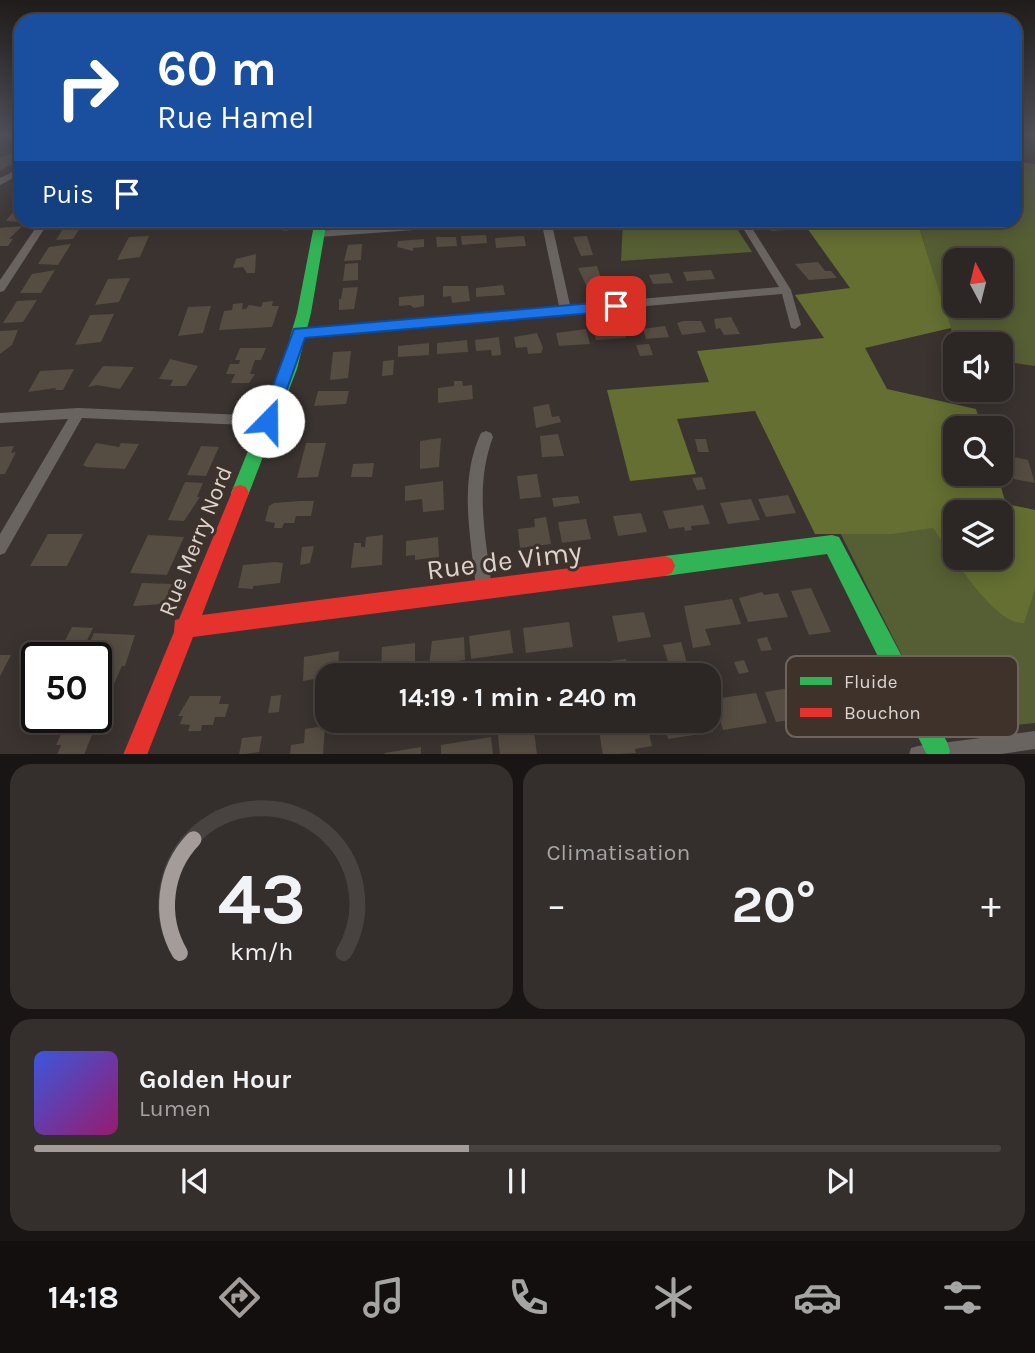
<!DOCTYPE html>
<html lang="fr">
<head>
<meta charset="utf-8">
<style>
  body { margin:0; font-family:Karla,sans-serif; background:#342e2c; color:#f1f3f6; height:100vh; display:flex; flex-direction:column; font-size:26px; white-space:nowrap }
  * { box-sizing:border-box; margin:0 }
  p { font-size:23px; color:#a6a5a6 }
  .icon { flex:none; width:38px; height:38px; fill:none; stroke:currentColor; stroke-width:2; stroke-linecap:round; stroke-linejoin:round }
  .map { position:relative; height:754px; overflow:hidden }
  .panel { display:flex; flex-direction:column; gap:10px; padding:10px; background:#181514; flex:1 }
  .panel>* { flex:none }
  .top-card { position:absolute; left:14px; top:14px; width:1008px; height:214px; border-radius:21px; box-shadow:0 4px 18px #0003,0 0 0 2px #484341; background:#1a4fa0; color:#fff; overflow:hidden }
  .needle { width:46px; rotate:353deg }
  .buttons { position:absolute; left:943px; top:248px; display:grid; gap:14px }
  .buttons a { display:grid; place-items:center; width:70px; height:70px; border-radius:14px; background:#2c2624; box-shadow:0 4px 18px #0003,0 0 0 2px #484341; font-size:35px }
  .speed { position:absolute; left:21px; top:642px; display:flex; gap:14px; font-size:35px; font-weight:700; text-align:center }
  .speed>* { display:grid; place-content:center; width:91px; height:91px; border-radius:50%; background:#2c2624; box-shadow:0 4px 18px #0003,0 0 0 2px #484341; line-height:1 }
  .speed .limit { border:4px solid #111; border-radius:10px; background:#fff; color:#111 }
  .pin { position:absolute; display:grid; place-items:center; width:60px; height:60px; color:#fff; margin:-30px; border-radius:14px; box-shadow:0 4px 10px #0006 }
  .me { position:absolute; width:77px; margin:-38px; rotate:22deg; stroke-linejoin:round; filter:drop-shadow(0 0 5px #0008) }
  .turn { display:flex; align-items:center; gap:24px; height:147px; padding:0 28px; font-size:32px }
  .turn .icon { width:91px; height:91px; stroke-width:2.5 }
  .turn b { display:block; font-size:49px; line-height:60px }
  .then { display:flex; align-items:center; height:66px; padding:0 28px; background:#0003; gap:14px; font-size:26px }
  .big { font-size:52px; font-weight:700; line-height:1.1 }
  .panel .card { flex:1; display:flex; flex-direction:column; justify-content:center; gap:10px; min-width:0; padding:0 24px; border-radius:21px; background:#342e2c }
  .panel .dial { align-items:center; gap:0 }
  .dial svg { height:182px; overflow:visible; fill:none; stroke:#484341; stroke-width:7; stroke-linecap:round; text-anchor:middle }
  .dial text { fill:#f1f3f6; stroke:none }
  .song { display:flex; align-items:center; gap:21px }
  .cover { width:84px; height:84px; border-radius:10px; background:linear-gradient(135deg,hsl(230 70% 55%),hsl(320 70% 35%)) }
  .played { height:7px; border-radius:4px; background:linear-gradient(90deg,#a39c98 45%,#484341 45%) }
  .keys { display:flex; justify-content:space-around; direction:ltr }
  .heat { display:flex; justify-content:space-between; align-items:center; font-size:38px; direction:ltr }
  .panel .tiles { flex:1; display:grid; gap:10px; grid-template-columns:1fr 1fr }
  .card:last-child { grid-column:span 2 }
  .trip { position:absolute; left:315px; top:663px; width:406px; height:70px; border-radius:21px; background:#2c2624; box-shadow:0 4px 18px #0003,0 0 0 2px #484341; font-weight:700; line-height:70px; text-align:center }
  .tab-bar { display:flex; height:112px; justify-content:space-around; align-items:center; background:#120f0e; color:#a6a5a6 }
  .tab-bar .icon { width:49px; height:49px }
  .tab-bar .on { color:#a39c98 }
  .tab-bar b { font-size:32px; color:#f1f3f6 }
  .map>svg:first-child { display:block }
</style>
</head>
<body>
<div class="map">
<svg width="1035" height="755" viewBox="0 0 1035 755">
  <rect width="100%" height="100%" fill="#3a3330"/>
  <g fill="#565e33" fill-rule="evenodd">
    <path d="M1015,162l20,2v202l-34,-5v-16h-45l-39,-124 98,-1zM956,261h45v45h-45z"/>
    <path d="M623,221h109l20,31 -131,9z"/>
    <path d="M806,465l229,45v213l-81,8 -22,-16zM956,513h45v45h-45z"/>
  </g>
  <path fill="#646f31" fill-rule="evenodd" d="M802,221h115l34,107 -86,20 22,41 89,20 6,20h-26v45h41l9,30 29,6v79l-11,34c-30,3 -75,-73 -91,-95l-41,6h-77l-60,-123 -78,8 19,55 -66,7 -23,-91 102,-8 -12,-31 127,-13 -29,-43 55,-7zM956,513h45v45h-45z"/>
  <g fill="#554c42">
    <path d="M8,154l13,1v4l-21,12v-13z"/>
    <path d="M18,205h3v17l-15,-1z"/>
    <path d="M286,220h14l-2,9 -15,2z"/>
    <path d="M765,220h22l2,3h-6l4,7 -16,1z"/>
    <path d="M83,223l-10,16 -17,1 10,-16z"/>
    <path d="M22,226l-13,13h4l-5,7h-8v-18z"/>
    <path d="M486,235l1,8 -25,2 -1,-9z"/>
    <path d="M149,236l-9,21 -23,3 12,-23z"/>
    <path d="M524,236l2,10 -30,2 -1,-10z"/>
    <path d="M587,236l6,19 -12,1 -8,-19z"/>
    <path d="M436,237h20l1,9 -20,1z"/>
    <path d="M424,239v8l-11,1v3l-16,-4 1,-6z"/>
    <path d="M71,244l-13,21 -20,-1 11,-17z"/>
    <path d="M362,244l-1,16 -17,1 4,-16z"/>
    <path d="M256,254l-1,19h-8l-4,-6 -10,1 3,-9z"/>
    <path d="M818,262l7,9h6l6,7 -28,2 -14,-16z"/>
    <path d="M358,263v17l-15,1 2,-17z"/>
    <path d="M597,266l7,22 -16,1 -10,-21z"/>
    <path d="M55,270l-14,23h-21l12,-19z"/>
    <path d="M711,270l4,9 -28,2 -4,-9z"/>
    <path d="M669,273l4,10 -20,1 -4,-9z"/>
    <path d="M130,278l-11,24 -24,3 13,-26z"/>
    <path d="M503,285l2,10 -29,2v-9z"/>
    <path d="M443,286h25l2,15 -18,2 -1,-7 -8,1z"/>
    <path d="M358,287l-4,22 -15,1v-11h2l2,-11z"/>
    <path d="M424,295v11l-10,2 -4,-3 -11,1v-9z"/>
    <path d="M37,300l-14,22 -20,1 14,-22z"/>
    <path d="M273,301l-1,5h7l-7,21 -53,3 5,-19 8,-1 1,-6 10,-1 -1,6h4l3,-4 12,2 2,-5z"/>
    <path d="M211,306l-8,27 -25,3 10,-29z"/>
    <path d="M114,314l-13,28 -26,3 15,-30z"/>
    <path d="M731,317l9,17 -16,1 -4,-7 -4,1 -2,-10z"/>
    <path d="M683,321h18l5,11 -24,3 -5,-12z"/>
    <path d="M665,326l4,11 -23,2 -3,-10z"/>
    <path d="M622,327l4,11 -30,2 -3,-11z"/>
    <path d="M586,329l4,15 -31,2 -3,-13z"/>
    <path d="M18,330l-6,15 -12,9v-23z"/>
    <path d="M537,333l6,15 -2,5 -13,1 -1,-7 -11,1 -2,-11z"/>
    <path d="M499,337l2,18 -9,1 -1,-6 -15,1 -1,-11z"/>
    <path d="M467,340l1,12 -31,2v-11z"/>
    <path d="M429,343v12l-31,2v-11z"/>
    <path d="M649,344l4,11 -13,1 -4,-11z"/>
    <path d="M240,348h26l-5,12h-6l-5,14h5l-6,9h-18l4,-9h-9l4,-10h9l1,-4h-5z"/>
    <path d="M351,351l-3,27 -18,2 3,-28z"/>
    <path d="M170,359l28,7 -12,20h-16l3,-6 -14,-1z"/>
    <path d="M394,360l-1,15 -11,1 1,-15z"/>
    <path d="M103,366l31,1 -14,22 -23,-4 -9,2z"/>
    <path d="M74,369l-11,21h-8l1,-2 -28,4 12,-21z"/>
    <path d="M454,381h8l1,5 9,-1 1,14 -35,4v-15l16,-2z"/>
    <path d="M318,391h31l-3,13 -32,2z"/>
    <path d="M549,404l3,13 7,-1 2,6 -25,6 -3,-21z"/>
    <path d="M558,434l6,22 -22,1 -2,-21z"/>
    <path d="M441,438l-2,29 -19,2v-28z"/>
    <path d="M695,439h11l3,13h-11z"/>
    <path d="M96,443l23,4 2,-4 18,1 -14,25 -38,-2 -4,-2z"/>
    <path d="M306,443h20l-8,34 -21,1z"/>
    <path d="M14,446l-3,7 5,-1 -11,22h-5v-27z"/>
    <path d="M201,446l18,1 -13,29 -19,-1z"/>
    <path d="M1006,455l22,5 7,23 -21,-4z"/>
    <path d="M374,463l-2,14h-21l2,-13z"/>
    <path d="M537,474l4,23 -21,2 -3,-23z"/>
    <path d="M702,477l4,12 -9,1 -5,-12z"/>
    <path d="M443,481l1,29 -21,2 -1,-13 -17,2v-15z"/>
    <path d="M185,482l18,1 -6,14h3l-16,24 -16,-1z"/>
    <path d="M788,495l8,18 -30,4 -8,-18z"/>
    <path d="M578,496l2,7 -26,4 -2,-9z"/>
    <path d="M751,499l9,21 -32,4 -8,-21z"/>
    <path d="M300,501h14l-3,15h-15l-2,7h-10l-2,5h-8l1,-5 -10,-2 4,-15 5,-3z"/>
    <path d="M703,505l7,19 -19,2 1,4 -7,1 -1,-4 -15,2 -6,-18z"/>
    <path d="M641,513l6,19 -29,4 -5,-20z"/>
    <path d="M546,517l5,27 -31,4 -2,-19 17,-2 -1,-8z"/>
    <path d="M586,519l5,20 -29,4 -4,-21z"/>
    <path d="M48,534h35l-16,32h-37z"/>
    <path d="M148,535l36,2 -17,38 -37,-2z"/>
    <path d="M383,535l-1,30 -31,3 3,-25h7v4h4l1,-10z"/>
    <path d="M438,537l1,20 -24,3v-5l-9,1v-15z"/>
    <path d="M314,546l-4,17 -10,2 2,-18z"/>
    <path d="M275,562l8,1 -3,20 -27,3v3l-15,-1 5,-23z"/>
    <path d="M142,583l30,1 -8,20 -31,2z"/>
    <path d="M811,588l20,44 -22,3 -18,-44z"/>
    <path d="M762,592l2,3 14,-2 10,24 -40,5 -9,-24z"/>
    <path d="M732,599l9,25 -36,5 6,16 -18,3 -9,-42z"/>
    <path d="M644,612l7,25 -33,5 -6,-26z"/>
    <path d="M569,622l4,25 -47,6 -3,-25z"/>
    <path d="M72,627l21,1 -10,21 -22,-1z"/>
    <path d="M510,630l3,23 -42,6 -2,-23z"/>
    <path d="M94,633l41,2 -10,31h-3l-10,22 -16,-1v-29h-14z"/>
    <path d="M464,637l1,23 -36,5 3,-24z"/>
    <path d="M767,637l5,13 -11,1 -4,-12z"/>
    <path d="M681,642l6,21 -18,2 -6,-20z"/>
    <path d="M415,643v25l-34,5 1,-26z"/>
    <path d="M339,651l-1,24 -35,6 1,-24z"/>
    <path d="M0,655h11l-11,21z"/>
    <path d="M626,659l3,13 -16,3 -3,-14z"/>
    <path d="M744,660l5,12 -10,2 -5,-12z"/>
    <path d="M807,685l12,31 -43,6 -11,-30z"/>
    <path d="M756,693l11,30 -44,7 -9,-31z"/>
    <path d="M281,695l-2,17 -11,1 3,-17z"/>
    <path d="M190,696h31l-2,8h10l-4,13h-10l-2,8h-11l-1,6h-13l2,-6 -10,-1 3,-8h-5z"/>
    <path d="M709,710l4,22 -45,7 -4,-18h45z"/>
    <path d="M628,721h18l6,25 -17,3 1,4 -33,2 -5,-29z"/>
    <path d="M325,726l-2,29h-33l1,-10 13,-2 1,-14z"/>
    <path d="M64,728h11l-2,4h20l-9,23h-27l4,-10h-5z"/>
    <path d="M534,730l3,25h-37l-2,-20z"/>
    <path d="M262,736l-3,16 -20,3 3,-17z"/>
    <path d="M491,737l2,18h-52v-10z"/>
    <path d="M421,747v8h-36v-2z"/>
  </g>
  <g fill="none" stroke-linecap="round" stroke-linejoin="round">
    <g fill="#6a6461" fill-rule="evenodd">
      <path d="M21,168v6l-21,11v-7z"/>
      <path d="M41,220h9l-46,71 -4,1v-12z"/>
      <path d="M462,220h50l-4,3 -189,14 -5,-3 5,-3z"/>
      <path d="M541,220h10l19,85 209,-18 -41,-67h9l44,70 10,35 -6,4 -4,-1 -9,-34 -482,43 -6,-4 6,-4 259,-23z"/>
      <path d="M78,408l191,8 5,1 2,4 -2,4 -5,1 -187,-8 -77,135 -5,2v-21l68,-115 -68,4v-10z"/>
      <path d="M486,431l5,2 2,4c-19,50 -7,101 -1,152l-2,6 -6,2 -6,-2 -2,-6c-5,-52 -18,-107 5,-156z"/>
      <path d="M1035,731v18l-40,6h-86l2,-7 7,-2z"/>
    </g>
    <g fill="#30b455" fill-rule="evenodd">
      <path d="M315,220h12l-16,93 -14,56 -48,124 -3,6 -6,2 -6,-2 -3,-6 50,-124 16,-56z"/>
      <path d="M832,535l7,2 108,205 3,9 -1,4h-22l-100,-201 -162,22 -7,-3 -3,-7 3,-7 7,-3z"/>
    </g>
    <path fill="#e5322d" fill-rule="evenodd" d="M240,485l6,2 3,6 -47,122 463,-59 7,3 3,7 -3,7 -7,3 -472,61 -46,118h-24l51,-123 1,-12 4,-1 55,-132z"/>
  </g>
  <linearGradient id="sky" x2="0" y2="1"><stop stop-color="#201c1a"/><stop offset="0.56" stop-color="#4f5059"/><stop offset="1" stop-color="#4f5059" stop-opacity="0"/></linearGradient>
  <rect width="1035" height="241" fill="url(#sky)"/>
  <path fill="#1a73e8" stroke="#114b97" stroke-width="2" d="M616,301l7,5 -7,5 -311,27 -31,88h-12l-2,-5 34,-92z"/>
  <g text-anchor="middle" stroke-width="6" stroke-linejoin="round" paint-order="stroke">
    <g font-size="23" fill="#dcd4d0" stroke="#3f322b">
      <text transform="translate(195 541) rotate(-68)" y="8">Rue Merry Nord</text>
    </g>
    <g font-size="28" fill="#dcd4d0" stroke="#3f322b">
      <text transform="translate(504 560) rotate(-7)" y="10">Rue de Vimy</text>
    </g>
  </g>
  <rect x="786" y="656" width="232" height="81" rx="10" fill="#3f322b" stroke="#6e635d" stroke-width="2"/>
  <rect x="800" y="677" width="32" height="8" fill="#30b455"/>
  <rect x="800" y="708" width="32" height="9" fill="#e5322d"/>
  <g font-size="19" fill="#dcd4d0">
    <text x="844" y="688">Fluide</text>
    <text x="844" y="719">Bouchon</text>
  </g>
</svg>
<div class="buttons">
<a><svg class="needle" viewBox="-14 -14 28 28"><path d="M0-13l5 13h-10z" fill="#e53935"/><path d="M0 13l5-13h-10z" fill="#a6a5a6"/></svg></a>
<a><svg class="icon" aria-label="sound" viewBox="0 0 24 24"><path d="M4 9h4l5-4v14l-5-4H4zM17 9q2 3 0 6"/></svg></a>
<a><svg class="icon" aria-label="search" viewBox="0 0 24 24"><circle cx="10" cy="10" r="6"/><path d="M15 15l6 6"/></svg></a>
<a><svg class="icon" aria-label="layers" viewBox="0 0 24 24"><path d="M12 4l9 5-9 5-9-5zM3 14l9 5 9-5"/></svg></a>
</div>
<div class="speed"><div class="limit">50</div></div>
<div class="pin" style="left:616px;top:306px;background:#d93025"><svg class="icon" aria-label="arrive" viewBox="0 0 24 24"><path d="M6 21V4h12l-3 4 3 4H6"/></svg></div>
<svg class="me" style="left:268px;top:421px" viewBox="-20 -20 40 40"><circle r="19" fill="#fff"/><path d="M0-13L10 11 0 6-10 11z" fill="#1a73e8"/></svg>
<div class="trip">14:19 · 1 min · 240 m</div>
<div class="top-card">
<div class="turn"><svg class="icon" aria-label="right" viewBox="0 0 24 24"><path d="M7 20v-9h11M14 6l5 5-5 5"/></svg><div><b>60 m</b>Rue Hamel</div></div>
<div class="then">Puis<svg class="icon" aria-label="arrive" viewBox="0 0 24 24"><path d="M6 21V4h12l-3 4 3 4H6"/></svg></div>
</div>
</div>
<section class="panel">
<div class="tiles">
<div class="card dial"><svg viewBox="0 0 100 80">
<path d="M14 69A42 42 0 1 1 86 69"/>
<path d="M14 69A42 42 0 0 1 20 19" stroke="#a39c98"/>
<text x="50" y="56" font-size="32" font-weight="700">43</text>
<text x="50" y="72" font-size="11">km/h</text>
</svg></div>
<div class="card"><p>Climatisation</p>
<div class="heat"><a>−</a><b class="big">20°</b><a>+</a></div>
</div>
<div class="card">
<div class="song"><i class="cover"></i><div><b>Golden Hour</b><p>Lumen</p></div></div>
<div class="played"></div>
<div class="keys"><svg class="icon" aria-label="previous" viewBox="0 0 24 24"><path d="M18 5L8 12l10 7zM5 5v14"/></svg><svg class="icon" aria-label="pause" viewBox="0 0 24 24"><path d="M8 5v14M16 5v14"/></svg><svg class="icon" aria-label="next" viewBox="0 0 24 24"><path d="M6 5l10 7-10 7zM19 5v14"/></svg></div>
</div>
</div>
</section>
<nav class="tab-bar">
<b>14:18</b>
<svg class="icon on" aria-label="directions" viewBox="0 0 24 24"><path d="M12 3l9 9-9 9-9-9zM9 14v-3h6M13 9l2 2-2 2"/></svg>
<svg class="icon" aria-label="music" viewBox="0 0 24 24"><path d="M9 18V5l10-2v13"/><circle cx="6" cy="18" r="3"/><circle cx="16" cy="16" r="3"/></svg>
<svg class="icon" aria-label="phone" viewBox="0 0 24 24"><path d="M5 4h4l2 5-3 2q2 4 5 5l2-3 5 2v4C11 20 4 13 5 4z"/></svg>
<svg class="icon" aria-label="climate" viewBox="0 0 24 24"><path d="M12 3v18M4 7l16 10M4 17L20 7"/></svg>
<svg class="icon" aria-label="car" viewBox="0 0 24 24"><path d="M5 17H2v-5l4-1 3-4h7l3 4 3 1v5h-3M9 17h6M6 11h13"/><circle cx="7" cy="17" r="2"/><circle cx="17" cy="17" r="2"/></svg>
<svg class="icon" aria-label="filters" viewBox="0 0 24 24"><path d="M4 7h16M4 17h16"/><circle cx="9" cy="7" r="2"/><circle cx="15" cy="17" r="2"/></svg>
</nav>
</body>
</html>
